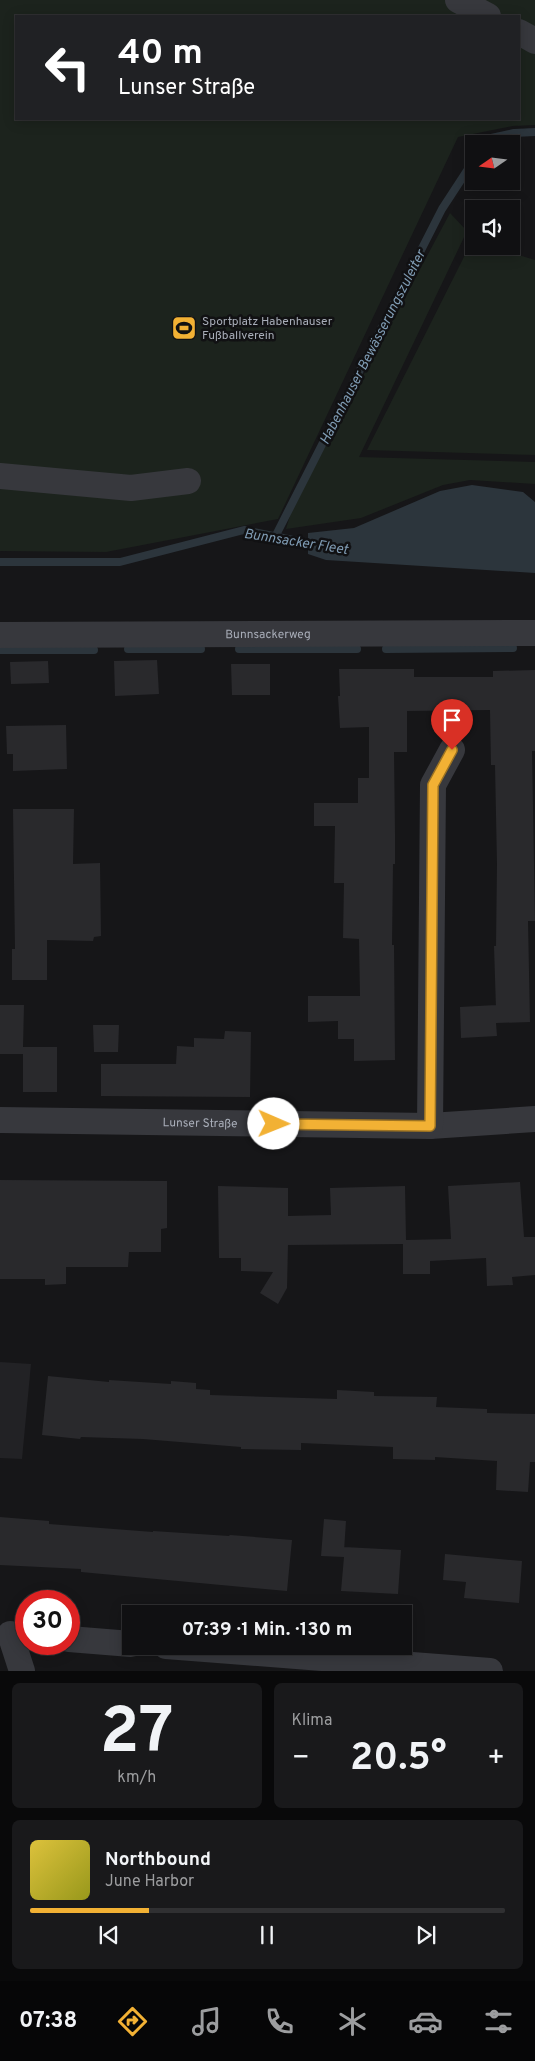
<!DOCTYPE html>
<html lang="de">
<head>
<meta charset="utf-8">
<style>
  body { margin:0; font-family:Overpass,sans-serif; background:#19191b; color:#f1f3f6; height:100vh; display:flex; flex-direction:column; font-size:19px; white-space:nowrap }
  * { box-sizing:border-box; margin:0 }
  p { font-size:16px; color:#9c9d9f }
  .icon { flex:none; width:28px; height:28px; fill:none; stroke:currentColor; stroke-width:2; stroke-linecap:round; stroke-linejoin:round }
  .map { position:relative; height:1671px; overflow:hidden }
  .panel { display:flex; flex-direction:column; gap:12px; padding:12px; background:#09090a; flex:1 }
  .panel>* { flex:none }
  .guide { position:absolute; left:15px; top:15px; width:505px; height:105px; border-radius:0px; box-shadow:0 2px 12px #0003,0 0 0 1px #303032; background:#202124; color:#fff; overflow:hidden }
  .needle { width:32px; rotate:256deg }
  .fabs { position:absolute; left:465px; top:135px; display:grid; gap:10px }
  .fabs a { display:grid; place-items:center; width:55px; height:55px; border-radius:0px; background:#101012; box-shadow:0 2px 12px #0003,0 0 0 1px #303032; font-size:25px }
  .speed { position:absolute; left:15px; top:1590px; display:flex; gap:10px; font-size:25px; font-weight:700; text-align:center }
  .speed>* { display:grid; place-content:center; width:65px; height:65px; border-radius:50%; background:#101012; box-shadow:0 2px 12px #0003,0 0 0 1px #303032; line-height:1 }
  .speed .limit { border:8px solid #d22; background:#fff; color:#111 }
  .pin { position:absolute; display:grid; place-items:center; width:42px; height:42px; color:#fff; margin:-51px -21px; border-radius:50% 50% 50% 0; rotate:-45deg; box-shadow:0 0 5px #0007 }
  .pin .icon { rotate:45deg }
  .me { position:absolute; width:55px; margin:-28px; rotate:91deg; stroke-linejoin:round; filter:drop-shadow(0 0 4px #0008) }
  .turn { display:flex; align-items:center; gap:18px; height:105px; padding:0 20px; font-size:22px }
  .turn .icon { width:65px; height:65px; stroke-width:2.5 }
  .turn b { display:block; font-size:35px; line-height:42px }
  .big { font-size:38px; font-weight:700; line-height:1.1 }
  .panel .widget { flex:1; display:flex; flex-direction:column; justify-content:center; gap:8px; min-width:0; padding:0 18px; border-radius:8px; background:#19191b }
  .panel .dial { align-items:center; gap:0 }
  .dial b { font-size:65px; line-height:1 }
  .song { display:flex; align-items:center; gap:15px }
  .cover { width:60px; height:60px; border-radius:8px; background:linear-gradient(135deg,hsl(50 70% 55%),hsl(60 70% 35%)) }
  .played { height:5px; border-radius:2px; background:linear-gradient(90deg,#f2b134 25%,#303032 25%) }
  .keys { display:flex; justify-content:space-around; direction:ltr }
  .heat { display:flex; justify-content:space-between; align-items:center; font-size:28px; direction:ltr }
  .panel .tiles { flex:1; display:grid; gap:12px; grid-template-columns:1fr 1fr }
  .widget:last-child { grid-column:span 2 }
  .trip { position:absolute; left:122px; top:1605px; width:290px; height:50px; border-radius:0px; background:#101012; box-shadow:0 2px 12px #0003,0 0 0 1px #303032; font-weight:700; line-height:50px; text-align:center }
  .menu { display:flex; height:80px; justify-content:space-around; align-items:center; background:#060607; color:#9c9d9f }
  .menu .icon { width:35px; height:35px }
  .menu .selected { color:#f2b134 }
  .menu b { font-size:22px; color:#f1f3f6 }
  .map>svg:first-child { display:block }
</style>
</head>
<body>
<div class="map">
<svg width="535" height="1671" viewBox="0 0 535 1671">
  <rect width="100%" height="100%" fill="#161618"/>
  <path fill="#222225" d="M0,1362l31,2 -9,95 -22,-1z"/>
  <g fill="#1c231d" fill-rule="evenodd">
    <path d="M0,0h535v125l-22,1 -55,11 -180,382 -172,33 -106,-1zM16,16h503v103h-503z"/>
    <path d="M450,213l17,18 -108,226 176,5v22l-65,-4 -27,5 -82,33 -75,11 6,-20z"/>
    <path d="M472,241l2,5h15l46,14v195l-168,-5z"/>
  </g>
  <path fill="#2c353c" d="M472,485l51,7 12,10v71l-209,-13 -18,-6v-21l46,-5 86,-37z"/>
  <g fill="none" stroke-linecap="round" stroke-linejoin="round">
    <g stroke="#2c353c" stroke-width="8">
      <path d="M484,144l3,-5 27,-6 21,-1"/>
      <path d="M275,537l167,-328 32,-49"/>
      <path d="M0,562h120l124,-32 74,15"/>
      <path d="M128,649h73"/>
      <path d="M239,649h118"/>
      <path d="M386,649l127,-1"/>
      <path d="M0,650h94"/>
    </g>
  </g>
  <g fill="#29292c">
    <path d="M157,660l2,34 -44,2 -1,-35z"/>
    <path d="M48,661l1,22 -38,1 -1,-22z"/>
    <path d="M231,664h39v31h-38z"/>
    <path d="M339,669h75v8h79v-6l42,-1v81h-3l3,170h-7l2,101 -34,1 1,13 -36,2 -1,-31 36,-2v4l-2,-63h2l1,-82 -2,-99h-4l-1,-55 -83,1v41h-13l1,82v30h-2l-1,81h2l1,115 -41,1v-22h-16v-18l-30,1v-26h52l-1,-57 -16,-1 1,-55h-10l1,-57h-21v-23h44v-25h11v-51l-29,1 -2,-32h2z"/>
    <path d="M66,725l1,44 -54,2v-17h-6l-1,-28z"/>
    <path d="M13,809h61l-1,55 27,-1 1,73 -7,1 -1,4 -46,-1v40h-35v-31h3z"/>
    <path d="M0,1005h24l-1,42h34v45h-34v-38h-23z"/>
    <path d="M93,1025h26l-1,27h-24z"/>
    <path d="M225,1031l26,1 -1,65 -149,-1v-32h75l1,-18 17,1v-9l30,1z"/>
    <path d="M0,1180l167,1v47l-6,1v23h-32l-1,15h-62v17l-21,1v-6h-45z"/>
    <path d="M520,1182l4,55h11v38l-23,2 1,8 -26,1 -1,-28 -56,3v13h-27v-30l-115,1 -1,43 -9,16 -18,-11 13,-21 -32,-1v-13h-22l-1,-72 70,2v28l43,-1 -1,-27 75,-2 1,54 45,-1 -3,-53z"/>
    <path d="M48,1376l61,6v-2l62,4v-3l25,2v6l14,1v5l127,4v-9l37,2v4l63,1 -1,10 51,2v4l48,1v48h-5l-2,30 -32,-2 1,-29 -62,-4v3l-42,-1v-12l-92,-4v7l-60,-1v-2l-98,-8 -62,-2 -1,2 -38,-4z"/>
    <path d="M0,1517l49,4v3l104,8v-1l76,5 1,-1 62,5 -5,51 -206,-19v-3l-81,-4z"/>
    <path d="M324,1519l22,2 -2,30v-4l57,3 -3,44 -57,-3 3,-34 -23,-1z"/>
    <path d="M445,1554l77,7 -3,42 -55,-5 2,-16 -23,-2z"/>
  </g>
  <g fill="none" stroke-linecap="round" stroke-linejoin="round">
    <g stroke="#37383d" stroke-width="26">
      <path d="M458,0l30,16"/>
      <path d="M519,32l16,9"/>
      <path d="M0,476l131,12 57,-7"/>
      <path id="s1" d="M0,635l535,-2"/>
      <path id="s2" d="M0,1120l430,6 105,-7"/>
      <path d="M430,1126l3,-341 19,-35"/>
      <path d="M10,1634l12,37"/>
      <path d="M69,1639l62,5"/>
      <path d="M166,1646l324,25"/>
    </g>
  </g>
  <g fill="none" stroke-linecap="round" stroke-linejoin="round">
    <defs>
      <path id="route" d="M274,1124l156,2 3,-341 19,-35"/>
    </defs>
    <use href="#route" stroke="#9d7322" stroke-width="12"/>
    <use href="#route" stroke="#f2b134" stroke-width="9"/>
  </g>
  <defs>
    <symbol id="stadium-square" viewBox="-11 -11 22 22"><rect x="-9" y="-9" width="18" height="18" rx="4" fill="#f2b134" stroke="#111113"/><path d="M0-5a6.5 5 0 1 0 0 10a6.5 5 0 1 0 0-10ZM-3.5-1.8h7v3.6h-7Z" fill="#111"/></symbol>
  </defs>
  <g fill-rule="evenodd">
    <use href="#stadium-square" x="170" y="314" width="28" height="28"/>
  </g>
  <g text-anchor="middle" stroke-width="5" stroke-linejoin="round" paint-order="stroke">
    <g font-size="12" fill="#a8adb8" stroke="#111113" text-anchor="start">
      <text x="202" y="325">Sportplatz Habenhauser<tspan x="202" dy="14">Fußballverein</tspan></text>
    </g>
    <g font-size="12" fill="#a8adb8" stroke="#111113">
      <text dy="4" stroke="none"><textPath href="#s1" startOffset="268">Bunnsackerweg</textPath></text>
      <text dy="4" stroke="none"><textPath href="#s2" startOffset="200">Lunser Straße</textPath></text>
    </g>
    <g font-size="14" font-style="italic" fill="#7f9bb3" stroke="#111113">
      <text transform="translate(372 347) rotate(-63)" y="5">Habenhauser Bewässerungszuleiter</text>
      <text transform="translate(296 541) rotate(9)" y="5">Bunnsacker Fleet</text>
    </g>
  </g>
</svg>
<div class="fabs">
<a><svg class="needle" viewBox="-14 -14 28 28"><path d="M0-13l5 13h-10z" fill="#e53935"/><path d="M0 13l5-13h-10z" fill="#9c9d9f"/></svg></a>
<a><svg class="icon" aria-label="sound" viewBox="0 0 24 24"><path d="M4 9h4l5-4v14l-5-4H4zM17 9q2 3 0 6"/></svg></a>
</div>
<div class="speed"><div class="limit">30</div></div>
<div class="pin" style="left:452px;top:750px;background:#d93025"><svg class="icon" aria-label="arrive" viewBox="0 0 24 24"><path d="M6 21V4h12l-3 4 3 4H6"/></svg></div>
<svg class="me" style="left:274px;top:1124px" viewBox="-20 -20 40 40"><circle r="19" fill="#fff"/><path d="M0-13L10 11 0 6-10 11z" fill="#f2b134"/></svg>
<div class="trip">07:39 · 1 Min. · 130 m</div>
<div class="guide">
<div class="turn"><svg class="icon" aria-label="left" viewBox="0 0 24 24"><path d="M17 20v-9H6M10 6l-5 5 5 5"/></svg><div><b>40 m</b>Lunser Straße</div></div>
</div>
</div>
<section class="panel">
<div class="tiles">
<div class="widget dial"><b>27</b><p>km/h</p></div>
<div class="widget"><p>Klima</p>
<div class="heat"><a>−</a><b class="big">20.5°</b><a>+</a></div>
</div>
<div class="widget">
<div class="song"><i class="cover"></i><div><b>Northbound</b><p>June Harbor</p></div></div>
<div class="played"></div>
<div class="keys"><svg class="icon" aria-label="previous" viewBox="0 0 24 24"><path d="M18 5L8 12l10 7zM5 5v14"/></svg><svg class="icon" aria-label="pause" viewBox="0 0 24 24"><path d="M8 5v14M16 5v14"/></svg><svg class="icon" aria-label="next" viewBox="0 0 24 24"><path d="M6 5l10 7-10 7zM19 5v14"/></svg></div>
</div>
</div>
</section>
<nav class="menu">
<b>07:38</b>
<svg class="icon selected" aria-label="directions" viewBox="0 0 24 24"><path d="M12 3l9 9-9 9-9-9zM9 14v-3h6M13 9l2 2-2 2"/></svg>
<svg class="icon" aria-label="music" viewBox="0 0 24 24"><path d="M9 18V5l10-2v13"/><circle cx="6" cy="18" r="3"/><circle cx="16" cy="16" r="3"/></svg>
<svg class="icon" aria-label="phone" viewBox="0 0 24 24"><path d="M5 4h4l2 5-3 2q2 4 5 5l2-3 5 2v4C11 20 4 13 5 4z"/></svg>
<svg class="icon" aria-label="climate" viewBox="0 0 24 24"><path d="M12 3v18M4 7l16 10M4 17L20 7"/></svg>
<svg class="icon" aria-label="car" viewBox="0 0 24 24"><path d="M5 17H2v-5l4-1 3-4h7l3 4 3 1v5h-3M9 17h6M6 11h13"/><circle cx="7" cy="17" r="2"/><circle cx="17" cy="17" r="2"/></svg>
<svg class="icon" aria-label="filters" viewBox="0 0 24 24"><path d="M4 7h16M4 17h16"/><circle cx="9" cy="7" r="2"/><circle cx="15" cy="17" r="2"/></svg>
</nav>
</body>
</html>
